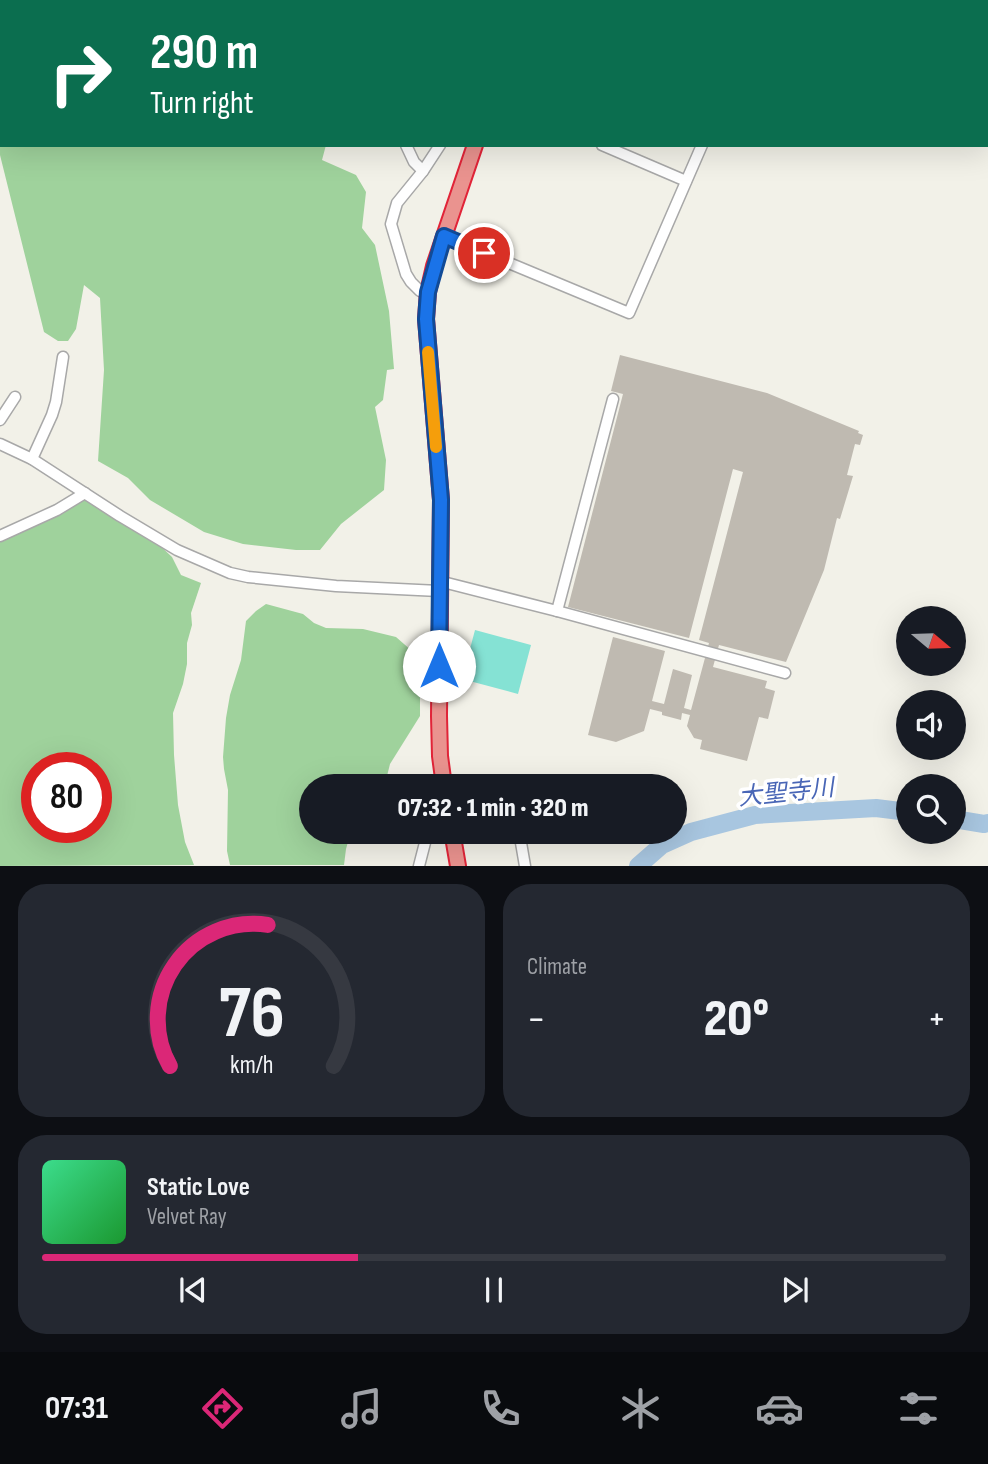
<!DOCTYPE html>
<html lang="en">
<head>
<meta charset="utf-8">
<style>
  body { margin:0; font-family:"Sofia Sans Condensed","Noto Sans JP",sans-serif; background:#242831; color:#f1f3f6; height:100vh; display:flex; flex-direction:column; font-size:26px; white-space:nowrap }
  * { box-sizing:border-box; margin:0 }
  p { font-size:23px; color:#9ea1a6 }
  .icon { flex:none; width:38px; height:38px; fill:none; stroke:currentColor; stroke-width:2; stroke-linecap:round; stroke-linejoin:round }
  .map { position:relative; height:866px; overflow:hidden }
  .details { display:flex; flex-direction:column; gap:18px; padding:18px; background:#0d0f14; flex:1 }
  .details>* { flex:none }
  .top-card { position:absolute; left:0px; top:0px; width:989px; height:147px; box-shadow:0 7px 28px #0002; background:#0b6e4f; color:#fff; overflow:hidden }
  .needle { width:46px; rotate:109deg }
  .controls { position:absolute; left:896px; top:606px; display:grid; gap:14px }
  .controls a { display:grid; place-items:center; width:70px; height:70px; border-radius:50%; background:#171b24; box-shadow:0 7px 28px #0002; font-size:35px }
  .speed { position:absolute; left:21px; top:752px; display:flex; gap:14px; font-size:35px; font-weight:700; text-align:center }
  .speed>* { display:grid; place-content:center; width:91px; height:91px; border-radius:50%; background:#171b24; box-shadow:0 7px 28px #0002; line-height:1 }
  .speed .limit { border:10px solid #d22; background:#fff; color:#111 }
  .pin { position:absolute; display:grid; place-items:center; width:60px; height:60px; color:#fff; margin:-30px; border:4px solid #fff; border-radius:50%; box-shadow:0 2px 7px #0007 }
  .me { position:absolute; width:77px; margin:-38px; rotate:0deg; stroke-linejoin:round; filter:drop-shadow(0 0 5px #0008) }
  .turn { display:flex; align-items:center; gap:24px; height:147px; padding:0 35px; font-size:32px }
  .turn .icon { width:91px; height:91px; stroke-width:2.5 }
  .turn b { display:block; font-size:49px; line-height:60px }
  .big { font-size:52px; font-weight:800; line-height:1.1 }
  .details .card { flex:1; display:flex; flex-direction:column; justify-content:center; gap:10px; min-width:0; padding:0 24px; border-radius:28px; background:#242831 }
  .details .dial { align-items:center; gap:0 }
  .dial svg { height:182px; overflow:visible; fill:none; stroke:#363941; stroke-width:7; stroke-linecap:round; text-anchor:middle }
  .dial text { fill:#f1f3f6; stroke:none }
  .song { display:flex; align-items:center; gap:21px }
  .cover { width:84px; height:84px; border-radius:10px; background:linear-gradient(135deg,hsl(150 70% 55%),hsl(130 70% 35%)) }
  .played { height:7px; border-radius:4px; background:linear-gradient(90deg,#db2777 35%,#363941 35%) }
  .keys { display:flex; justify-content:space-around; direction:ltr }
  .heat { display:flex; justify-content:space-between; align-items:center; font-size:38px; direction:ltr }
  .details .tiles { flex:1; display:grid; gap:18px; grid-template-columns:1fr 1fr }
  .card:last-child { grid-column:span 2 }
  .trip { position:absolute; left:299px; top:774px; width:388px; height:70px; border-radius:35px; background:#171b24; box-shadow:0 7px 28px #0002; font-weight:800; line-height:70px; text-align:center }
  .menu { display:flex; height:112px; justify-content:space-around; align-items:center; background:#090b0e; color:#9ea1a6 }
  .menu .icon { width:49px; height:49px }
  .menu .current { color:#db2777 }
  .menu b { font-size:32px; color:#f1f3f6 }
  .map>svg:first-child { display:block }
</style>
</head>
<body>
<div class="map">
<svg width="988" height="866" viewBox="0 0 988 866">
  <rect width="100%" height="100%" fill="#f2f1e8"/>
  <g fill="#9fd29c" fill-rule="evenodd">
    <path d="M0,0h266l-1,2h-263v143h324l-4,15 34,15 10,17 -4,36 13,17 14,66 5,58 -7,1 -4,30 -8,7 11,53 -2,30 -43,34 -21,26h-24l-53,-6 -39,-12 -54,-32 -22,-22 -30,-17 6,-91 -4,-72 -16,-13 -8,44 -8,12h-10l-14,-9 -44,-177z"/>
    <path d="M86,496l70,46 16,15 9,18 20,8 -10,30 1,12 -5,18v21l-4,20 -10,29 1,42 4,50 7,37 9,23 -194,1v-325zM37,768h59v60h-59z"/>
    <path d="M266,604l37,10 11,9 12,5 37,1 33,8 16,14 8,31v34l-30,48 -4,16 -7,6h-67v45h39l-5,18 -2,16h-114l-3,-14 1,-61 -4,-21 -1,-12 3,-39 4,-23 11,-35 5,-39 10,-10z"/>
  </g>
  <path fill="#85e2d4" d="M475,630l56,15 -13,49 -56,-15z"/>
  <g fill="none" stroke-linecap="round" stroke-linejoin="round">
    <g stroke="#a8c6e0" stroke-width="18">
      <path d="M954,819l30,5 4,-1"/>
      <path d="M638,866l24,-21 29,-13 64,-17 121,-7 32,4"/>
    </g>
  </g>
  <path fill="#bfbab1" d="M620,355l147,38 92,38 -1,2 5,2 -3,10 -5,-1 -8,31 6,1 -13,43 -3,-1 -13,52 -38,92 -67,-17 -6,22 54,14 -2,7 10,3 -7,28 -9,-2 -12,44 -47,-12 2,-9 -8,-2 -7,-12 3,-11 -8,-2 -1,7 -19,-5v-3l-12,-3 -6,22 -28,11 -28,-7 25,-98 52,14 -13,50 12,3 9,-35 19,6 -8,33 7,2 18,-67 -10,-3 44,-168 -10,-3 -44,169 -121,-31 55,-213 -12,-3z"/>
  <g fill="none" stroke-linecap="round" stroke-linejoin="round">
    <defs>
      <g id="minor">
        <path d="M313,0l2,2"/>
        <path d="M564,0l4,2"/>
        <path d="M338,2l1,-2"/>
        <path d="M437,2l1,-2"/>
        <path d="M764,2l1,-2"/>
        <path d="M406,145l8,17 9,9"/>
        <path d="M602,145l84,36"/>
        <path d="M444,236l185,77 73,-168"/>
        <path d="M428,292l-8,-1 -9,-9 -5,-8 -15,-50 6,-21 26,-32 17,-26"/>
        <path d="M0,420l15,-23"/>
        <path d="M0,444l32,15 88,57 57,34 53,23 18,4 88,9 103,5"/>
        <path d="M32,459l20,-44 4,-13 7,-45"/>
        <path d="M0,536l57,-26 28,-17"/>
        <path d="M439,581l118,30 228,62"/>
        <path d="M557,611l56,-212"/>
        <path d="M519,831l6,35"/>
        <path d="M419,866l9,-35"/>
      </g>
      <g id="highway">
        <path d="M536,2l1,-2"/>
        <path d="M444,786l-4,-30 -1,-40 2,-216 -15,-181 2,-27 6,-26 41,-121"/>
        <path d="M452,831l6,35"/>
      </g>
    </defs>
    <use href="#minor" stroke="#a8a8a8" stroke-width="13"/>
    <use href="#highway" stroke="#e12438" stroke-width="18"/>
    <use href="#minor" stroke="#fff" stroke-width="10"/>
    <use href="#highway" stroke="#ea938f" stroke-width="14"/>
  </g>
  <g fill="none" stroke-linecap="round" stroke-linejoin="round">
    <defs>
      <path id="route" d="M439,666l2,-166 -15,-181 2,-27 16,-56 40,17"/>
    </defs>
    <use href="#route" stroke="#114b97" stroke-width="18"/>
    <use href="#route" stroke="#1a73e8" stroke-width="12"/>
    <path stroke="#f59e0b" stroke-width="12" d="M428,352l8,95"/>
  </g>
  <g text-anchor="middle" stroke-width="7" stroke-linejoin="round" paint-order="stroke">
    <g font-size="24" font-style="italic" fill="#4966b6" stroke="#fff">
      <text transform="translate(786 792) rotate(-6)" y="8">大聖寺川</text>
    </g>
  </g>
</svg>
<div class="controls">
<a><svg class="needle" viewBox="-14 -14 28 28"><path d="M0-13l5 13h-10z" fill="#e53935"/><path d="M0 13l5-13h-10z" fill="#9ea1a6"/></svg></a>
<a><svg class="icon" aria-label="sound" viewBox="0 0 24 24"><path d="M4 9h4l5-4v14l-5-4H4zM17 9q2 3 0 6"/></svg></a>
<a><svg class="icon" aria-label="search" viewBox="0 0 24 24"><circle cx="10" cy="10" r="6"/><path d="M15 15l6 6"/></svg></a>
</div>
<div class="speed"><div class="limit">80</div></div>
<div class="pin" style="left:484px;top:253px;background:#d93025"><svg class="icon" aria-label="arrive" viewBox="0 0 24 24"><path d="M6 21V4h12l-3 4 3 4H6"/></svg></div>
<svg class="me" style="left:439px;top:666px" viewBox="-20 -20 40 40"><circle r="19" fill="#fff"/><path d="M0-13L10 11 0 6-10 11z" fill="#1a73e8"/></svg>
<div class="trip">07:32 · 1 min · 320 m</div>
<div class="top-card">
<div class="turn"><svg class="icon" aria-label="right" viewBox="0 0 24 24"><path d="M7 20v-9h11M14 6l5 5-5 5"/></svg><div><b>290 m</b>Turn right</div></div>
</div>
</div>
<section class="details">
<div class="tiles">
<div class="card dial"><svg viewBox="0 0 100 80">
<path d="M14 69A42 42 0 1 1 86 69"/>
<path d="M14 69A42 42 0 0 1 57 7" stroke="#db2777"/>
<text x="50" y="56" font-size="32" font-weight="700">76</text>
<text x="50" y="72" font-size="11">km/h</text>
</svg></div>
<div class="card"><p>Climate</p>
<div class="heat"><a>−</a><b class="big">20°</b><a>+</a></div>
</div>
<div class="card">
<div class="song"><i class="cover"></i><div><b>Static Love</b><p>Velvet Ray</p></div></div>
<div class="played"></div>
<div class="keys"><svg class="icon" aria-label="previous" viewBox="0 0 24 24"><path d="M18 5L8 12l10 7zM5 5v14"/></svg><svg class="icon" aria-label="pause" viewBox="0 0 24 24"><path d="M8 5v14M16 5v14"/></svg><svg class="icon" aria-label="next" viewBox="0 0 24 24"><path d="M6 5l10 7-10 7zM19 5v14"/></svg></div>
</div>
</div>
</section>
<nav class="menu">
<b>07:31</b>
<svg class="icon current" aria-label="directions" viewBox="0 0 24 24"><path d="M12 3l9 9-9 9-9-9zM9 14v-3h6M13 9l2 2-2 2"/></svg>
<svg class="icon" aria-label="music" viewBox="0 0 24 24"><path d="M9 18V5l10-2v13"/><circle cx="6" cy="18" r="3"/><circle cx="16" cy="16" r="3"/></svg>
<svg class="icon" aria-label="phone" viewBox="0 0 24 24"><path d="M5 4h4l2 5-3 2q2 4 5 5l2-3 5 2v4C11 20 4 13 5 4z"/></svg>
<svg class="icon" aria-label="climate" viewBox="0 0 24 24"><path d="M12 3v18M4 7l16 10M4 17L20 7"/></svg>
<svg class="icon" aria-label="car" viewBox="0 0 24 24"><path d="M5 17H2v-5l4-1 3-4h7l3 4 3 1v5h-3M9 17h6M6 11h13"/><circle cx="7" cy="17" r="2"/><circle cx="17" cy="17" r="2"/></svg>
<svg class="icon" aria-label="filters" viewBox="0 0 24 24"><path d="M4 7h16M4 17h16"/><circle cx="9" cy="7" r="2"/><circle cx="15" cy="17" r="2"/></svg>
</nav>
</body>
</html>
